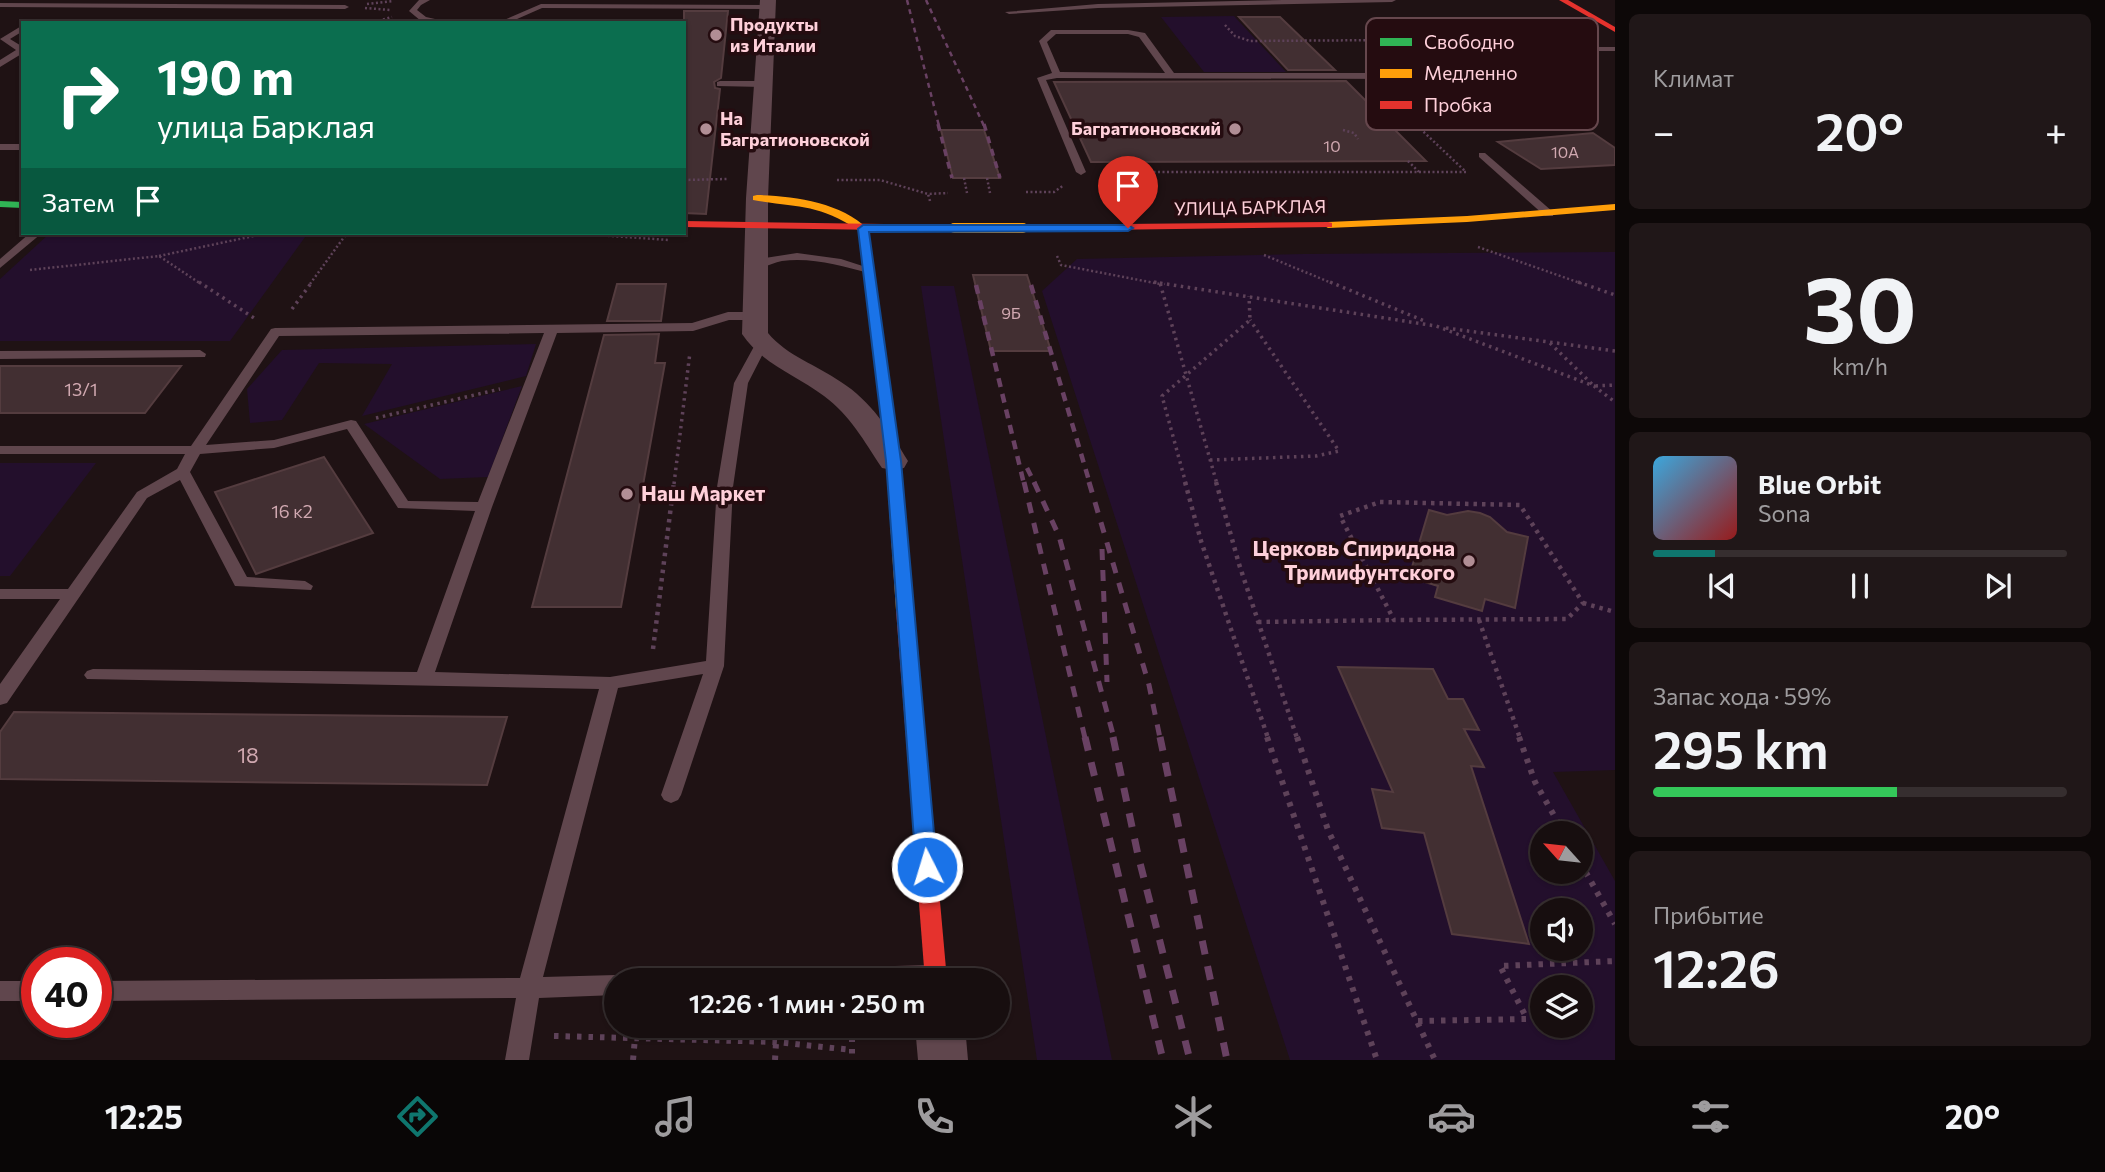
<!DOCTYPE html>
<html lang="ru">
<head>
<meta charset="utf-8">
<style>
  body { margin:0; font-family:Commissioner,sans-serif; background:#201718; color:#f1f3f6; height:100vh; display:flex; flex-direction:column; font-size:26px; white-space:nowrap }
  * { box-sizing:border-box; margin:0 }
  p { font-size:23px; color:#9e9c9e }
  .icon { flex:none; width:38px; height:38px; fill:none; stroke:currentColor; stroke-width:2; stroke-linecap:round; stroke-linejoin:round }
  .map { position:relative; flex:1; overflow:hidden }
  .drawer { display:flex; flex-direction:column; gap:14px; padding:14px; background:#0d0808; width:490px }
  .drawer>* { flex:none }
  .hud { position:absolute; left:21px; top:21px; width:665px; height:214px; border-radius:0px; box-shadow:0 2px 5px #0004,0 0 0 2px #362e2f; background:#0b6e4f; color:#fff; overflow:hidden }
  .needle { width:46px; rotate:297deg }
  .tools { position:absolute; left:1530px; top:821px; display:grid; gap:14px }
  .tools a { display:grid; place-items:center; width:63px; height:63px; border-radius:50%; background:#170e0f; box-shadow:0 2px 5px #0004,0 0 0 2px #362e2f; font-size:35px }
  .speed { position:absolute; left:21px; top:947px; display:flex; gap:14px; font-size:35px; font-weight:700; text-align:center }
  .speed>* { display:grid; place-content:center; width:91px; height:91px; border-radius:50%; background:#170e0f; box-shadow:0 2px 5px #0004,0 0 0 2px #362e2f; line-height:1 }
  .speed .limit { border:10px solid #d22; background:#fff; color:#111 }
  .pin { position:absolute; display:grid; place-items:center; width:60px; height:60px; color:#fff; margin:-72px -30px; border-radius:50% 50% 50% 0; rotate:-45deg; box-shadow:0 0 7px #0007 }
  .pin .icon { rotate:45deg }
  .me { position:absolute; width:77px; margin:-38px; rotate:355deg; stroke-linejoin:round; filter:drop-shadow(0 0 5px #0008) }
  .turn { display:flex; align-items:center; gap:24px; height:147px; padding:0 21px; font-size:32px }
  .turn .icon { width:91px; height:91px; stroke-width:2.5 }
  .turn b { display:block; font-size:49px; line-height:60px }
  .then { display:flex; align-items:center; height:66px; padding:0 21px; background:#0003; gap:14px; font-size:26px }
  .big { font-size:52px; font-weight:600; line-height:1.1 }
  .drawer .tile { flex:1; display:flex; flex-direction:column; justify-content:center; gap:10px; min-width:0; padding:0 24px; border-radius:10px; background:#201718 }
  .drawer .dial { align-items:center; gap:0 }
  .dial b { font-size:91px; line-height:1 }
  .song { display:flex; align-items:center; gap:21px }
  .cover { width:84px; height:84px; border-radius:10px; background:linear-gradient(135deg,hsl(200 70% 55%),hsl(0 70% 35%)) }
  .played { height:7px; border-radius:4px; background:linear-gradient(90deg,#0f766e 15%,#362e2f 15%) }
  .keys { display:flex; justify-content:space-around; direction:ltr }
  .heat { display:flex; justify-content:space-between; align-items:center; font-size:38px; direction:ltr }
  .charge { height:10px; border-radius:5px; background:linear-gradient(90deg,#34c759 59%,#362e2f 0) }
  .trip { position:absolute; left:604px; top:968px; width:406px; height:70px; border-radius:35px; background:#170e0f; box-shadow:0 2px 5px #0004,0 0 0 2px #362e2f; font-weight:600; line-height:70px; text-align:center }
  .dock { display:flex; height:112px; justify-content:space-around; align-items:center; background:#090606; color:#9e9c9e }
  .dock .icon { width:49px; height:49px }
  .dock .selected { color:#0f766e }
  .dock b { font-size:32px; color:#f1f3f6 }
  main { display:flex; flex:1; min-height:0 }
  .map>svg:first-child { display:block }
</style>
</head>
<body>
<main>
<div class="map">
<svg width="1615" height="1060" viewBox="0 0 1615 1060">
  <rect width="100%" height="100%" fill="#1f1214"/>
  <g fill="#230f2c" fill-rule="evenodd">
    <path d="M1234,16l52,56h-82l-43,-55z"/>
    <path d="M50,233h258l-78,108h-230v-62z"/>
    <path d="M1615,252v518l-62,2 62,109v179h-325l-248,-769 35,-32 228,-5zM1542,833h38v39h-38zM1542,910h38v38h-38zM1542,987h38v39h-38z"/>
    <path d="M921,286h33l158,774h-75z"/>
    <path d="M536,344l-10,32 -164,40 30,-52 -73,-1 -37,57 -32,3 -3,-34 35,-39z"/>
    <path d="M522,386l-34,91 -48,2 -76,-55z"/>
    <path d="M0,463h96l-86,113h-10z"/>
  </g>
  <g fill="#422f32" stroke="#543c3f" stroke-width="2">
    <path d="M684,11h44l-7,67 -7,4 1,6 5,1 -14,125 -22,-1z"/>
    <path d="M1239,17h41l55,53h-47z"/>
    <path d="M1346,81l80,80 -335,1 -37,-80z"/>
    <path d="M941,130h43l16,48h-47z"/>
    <path d="M1593,133l22,15v17l-74,4 -43,-27z"/>
    <path d="M973,275h54l24,76h-60z"/>
    <path d="M617,284h49l-5,37h-54z"/>
    <path d="M659,334l-4,29h10l-44,244h-89l72,-272z"/>
    <path d="M0,366h181l-36,47h-145z"/>
    <path d="M324,457l49,76 -117,41 -41,-82z"/>
    <path d="M1429,510l18,5 21,-4 12,2 10,4 17,15 21,5 -13,71 -30,-9 -3,12 -47,-14 3,-11 -29,-9z"/>
    <path d="M1338,667l95,2 15,30h15l16,31 -15,-1 20,38 -13,-1 58,178 -77,-10 -28,-101 -42,-5 -10,-39 21,3z"/>
    <path d="M14,712l493,5 -20,68 -487,-6v-47z"/>
  </g>
  <g fill="none" stroke-linecap="round" stroke-linejoin="round">
    <g stroke="#5e4259" stroke-width="2.5" stroke-dasharray="2 2.5" stroke-linecap="butt">
      <path d="M367,4l26,-3"/>
      <path d="M365,8l26,2"/>
      <path d="M370,23l22,-6"/>
      <path d="M1225,25l10,11 15,5 146,-1"/>
      <path d="M1343,130l11,3 4,6"/>
      <path d="M1137,161l4,11"/>
      <path d="M1408,161l11,11"/>
      <path d="M1104,172h362l-76,-72"/>
      <path d="M964,178l3,15"/>
      <path d="M987,178l3,15"/>
      <path d="M684,180l43,-1"/>
      <path d="M837,180h43l48,14"/>
      <path d="M1026,192h28l10,-7"/>
      <path d="M930,201l-2,-7 20,-1"/>
      <path d="M567,233l102,7"/>
      <path d="M1478,247l105,37"/>
      <path d="M1264,255l70,29"/>
      <path d="M159,256l109,-23"/>
      <path d="M1057,256l4,9 99,19"/>
      <path d="M30,270l129,-14 42,28"/>
      <path d="M1160,283l5,1"/>
      <path d="M310,284l37,-51"/>
    </g>
    <g stroke="#5e4259" stroke-width="3.5" stroke-dasharray="2.5 4.5" stroke-linecap="butt">
      <path d="M199,282l55,36"/>
      <path d="M1154,282l6,1 57,201"/>
      <path d="M1330,282l97,40"/>
      <path d="M1578,282l37,13"/>
      <path d="M1160,283l276,43 158,60 21,16"/>
      <path d="M292,309l20,-27"/>
      <path d="M1446,328l169,23"/>
      <path d="M1550,343l44,43 21,-1"/>
      <path d="M376,418l124,-29"/>
      <path d="M1210,460l106,-4 23,-5 -89,-131"/>
      <path d="M674,484l16,-132"/>
      <path d="M1186,484l-24,-88 88,-76 -1,-24"/>
    </g>
    <g stroke="#5e4259" stroke-width="4.5" stroke-dasharray="3.5 5" stroke-linecap="butt">
      <path d="M1185,482l16,59 67,197"/>
      <path d="M1216,482l23,82 58,174"/>
      <path d="M1380,502l140,3 63,98 -16,16 -173,1 -54,-104z"/>
      <path d="M1583,603l32,9"/>
      <path d="M1479,620l41,118"/>
      <path d="M1258,622l136,-2"/>
      <path d="M653,649l21,-167"/>
    </g>
    <g stroke="#5e4259" stroke-width="6" stroke-dasharray="4.5 7" stroke-linecap="butt">
      <path d="M1267,737l110,323"/>
      <path d="M1297,737l31,93 107,230"/>
      <path d="M1519,737l16,45 29,51"/>
      <path d="M1580,862l35,62"/>
      <path d="M1418,1021l109,-2 -27,-53 115,-5"/>
      <path d="M852,1026v34"/>
      <path d="M554,1036l222,6 76,8"/>
      <path d="M633,1060l2,-22"/>
      <path d="M775,1060l2,-34"/>
    </g>
    <g fill="#60464d" fill-rule="evenodd">
      <path d="M419,0h11l-9,5 -4,5 9,7 27,6 -32,-2 -12,-10z"/>
      <path d="M1283,0h113l-4,2 -294,6 -89,6 -4,-2 93,-8z"/>
      <path d="M0,3l345,2 4,2 -4,2 -345,-2z"/>
      <path d="M541,4l226,1 4,2 -4,2 -225,-1 -34,15h-11z"/>
      <path d="M23,25v6l-13,8 13,8v6l-23,14v-7l16,-10 -16,-11z"/>
      <path d="M1051,30h77l17,3 29,40h226l4,3 -4,3 -343,-1 -11,2 40,92 -5,3 -5,-3 -39,-94 15,-5 -13,-32zM1056,34h72l11,3 26,36 -105,-1 -13,-30z"/>
      <path d="M1507,47h108v4c-64,1 -145,-7 -206,9l-4,-2c24,-14 73,-10 102,-11z"/>
      <path d="M720,81h43l4,3 -4,3 -46,-1v-4z"/>
      <rect x="0" y="144" width="23" height="6"/>
      <path d="M1479,153h6l68,59v4h-8l-66,-59z"/>
      <path d="M30,233h12l-42,35v-9z"/>
      <path d="M797,253l44,6 34,11 -6,3c-28,-7 -57,-16 -87,-12 -9,2 -17,6 -26,8l-6,-3 15,-8z"/>
      <path d="M728,312h27l6,4 -6,4h-26l-36,11 -136,2 -65,174 -57,165 175,5 96,-16 11,-174 17,-104 23,-42h10l1,3 -20,39 -15,104 -9,179 -43,129 -3,5 -7,3 -7,-3 -3,-5 42,-121 -85,14 -75,289 73,-2 9,5h-9v15l-77,3 -10,62h-24l11,-62 -420,3v-20l424,-3 79,-289 -512,-10 -3,-4 3,-4 6,-2 324,3 58,-161 -77,-3 -51,-79 -73,19 -74,6 -10,18 57,105 58,4 8,5 -2,4 -76,-4 -55,-106 -33,18 -140,205 -7,2v-21l60,-85h-60v-10h68l69,-97 40,-23 8,-15h-185v-8h191l80,-117 4,-1 417,-5zM544,333l-66,169 -70,-1 -52,-80 -5,-1 -77,20 -68,5 73,-109z"/>
      <path d="M200,350l6,4 -1,3 -205,2v-8z"/>
      <path d="M930,965l8,3 3,7 -2,5h-200l3,-7 8,-3z"/>
      <rect x="0" y="981" width="37" height="20"/>
    </g>
    <g fill="#60464d" fill-rule="evenodd">
      <path d="M760,0h16l-8,198v135c19,23 49,32 73,49 30,19 49,49 67,79l-4,7 -11,2 -11,-2c-18,-27 -32,-53 -58,-72 -29,-22 -61,-31 -82,-62l4,-136z"/>
      <path d="M915,1026h50l3,34h-50z"/>
    </g>
    <path fill="#30b455" fill-rule="evenodd" d="M0,201l23,1v6l-23,-1z"/>
    <g fill="#ff9f0a" fill-rule="evenodd">
      <path d="M757,195c37,1 83,7 111,34l32,232 14,149 -3,4 -6,2 -9,-6 -10,-149 -28,-231c-41,-27 -60,-22 -105,-30v-4z"/>
      <path d="M1615,204v6l-148,12 -139,6 -5,-3 5,-3 139,-6z"/>
    </g>
    <g fill="#e5322d" fill-rule="evenodd">
      <path d="M1559,0h9l47,27v5z"/>
      <path d="M684,221l270,4 5,3 -5,3 -270,-4z"/>
      <path d="M1328,222l4,1v4l-309,4 -5,-3 5,-3z"/>
      <path d="M905,604l9,6 33,370h-22l-29,-370z"/>
    </g>
    <g stroke="#694163" stroke-width="2.5" stroke-dasharray="5 4.5" stroke-linecap="butt">
      <path d="M907,0l32,126"/>
      <path d="M926,0l58,126"/>
    </g>
    <g stroke="#694163" stroke-width="3.5" stroke-dasharray="7 6" stroke-linecap="butt">
      <path d="M938,124l14,54"/>
      <path d="M984,124l16,54"/>
    </g>
    <g stroke="#694163" stroke-width="4.5" stroke-dasharray="9 7" stroke-linecap="butt">
      <path d="M976,285l48,199"/>
      <path d="M1031,285l59,199"/>
      <path d="M1027,468l8,16"/>
    </g>
    <g stroke="#694163" stroke-width="5" stroke-dasharray="11 10" stroke-linecap="butt">
      <path d="M1024,482l61,256"/>
      <path d="M1034,482l25,54 55,202"/>
      <path d="M1089,482l60,203 11,53"/>
      <path d="M1102,549l5,133"/>
    </g>
    <g stroke="#694163" stroke-width="7" stroke-dasharray="14 12" stroke-linecap="butt">
      <path d="M1085,737l78,323"/>
      <path d="M1113,737l25,118 52,205"/>
      <path d="M1160,737l67,323"/>
    </g>
    <path stroke="#ff9f0a" stroke-width="10" d="M954,228h69"/>
  </g>
  <path fill="#1a73e8" stroke="#114b97" stroke-width="2" d="M863,225h265l5,3 -5,3 -259,1 32,229 36,406 -3,6 -7,2 -8,-2 -3,-6 -30,-406 -28,-232z"/>
  <g fill="#b18e95" stroke="#250c10" stroke-width="2.5">
    <circle cx="716" cy="35" r="7"/>
    <circle cx="706" cy="129" r="7"/>
    <circle cx="1235" cy="129" r="7"/>
    <circle cx="627" cy="494" r="7"/>
    <circle cx="1469" cy="561" r="7"/>
  </g>
  <g text-anchor="middle" stroke-width="7" stroke-linejoin="round" paint-order="stroke">
    <g font-size="16" fill="#d0a8b0">
      <text x="1332" y="152">10</text>
      <text x="1565" y="158">10А</text>
      <text x="1011" y="319">9Б</text>
    </g>
    <g font-size="18" font-weight="bold" fill="#ffd0da" stroke="#250c10" text-anchor="start">
      <text x="730" y="31">Продукты<tspan x="730" dy="21">из Италии</tspan></text>
      <text x="720" y="125">На<tspan x="720" dy="21">Багратионовской</tspan></text>
      <text x="1221" y="135" text-anchor="end">Багратионовский</text>
    </g>
    <g font-size="18" fill="#ffd0da" stroke="#250c10">
      <text transform="translate(1250 208) rotate(-1)" y="6">УЛИЦА БАРКЛАЯ</text>
    </g>
    <g font-size="18" fill="#d0a8b0">
      <text x="81" y="396">13/1</text>
      <text x="292" y="518">16 к2</text>
    </g>
    <g font-size="21" font-weight="bold" fill="#ffd0da" stroke="#250c10" text-anchor="start">
      <text x="641" y="501">Наш Маркет</text>
      <text x="1455" y="556" text-anchor="end">Церковь Спиридона<tspan x="1455" dy="24">Тримифунтского</tspan></text>
    </g>
    <g font-size="21" fill="#d0a8b0">
      <text x="248" y="763">18</text>
    </g>
  </g>
  <rect x="1366" y="18" width="232" height="112" rx="10" fill="#250c10" stroke="#66474d" stroke-width="2"/>
  <rect x="1380" y="38" width="32" height="8" fill="#30b455"/>
  <rect x="1380" y="69" width="32" height="9" fill="#ff9f0a"/>
  <rect x="1380" y="101" width="32" height="8" fill="#e5322d"/>
  <g font-size="19" fill="#ffd0da">
    <text x="1424" y="49">Свободно</text>
    <text x="1424" y="80">Медленно</text>
    <text x="1424" y="112">Пробка</text>
  </g>
</svg>
<div class="tools">
<a><svg class="needle" viewBox="-14 -14 28 28"><path d="M0-13l5 13h-10z" fill="#e53935"/><path d="M0 13l5-13h-10z" fill="#9e9c9e"/></svg></a>
<a><svg class="icon" aria-label="sound" viewBox="0 0 24 24"><path d="M4 9h4l5-4v14l-5-4H4zM17 9q2 3 0 6"/></svg></a>
<a><svg class="icon" aria-label="layers" viewBox="0 0 24 24"><path d="M12 4l9 5-9 5-9-5zM3 14l9 5 9-5"/></svg></a>
</div>
<div class="speed"><div class="limit">40</div></div>
<div class="pin" style="left:1128px;top:228px;background:#d93025"><svg class="icon" aria-label="arrive" viewBox="0 0 24 24"><path d="M6 21V4h12l-3 4 3 4H6"/></svg></div>
<svg class="me" style="left:927px;top:867px" viewBox="-20 -20 40 40"><circle r="17" fill="#1a73e8" stroke="#fff" stroke-width="3"/><path d="M0-11L8 9 0 5-8 9z" fill="#fff"/></svg>
<div class="trip">12:26 · 1 мин · 250 m</div>
<div class="hud">
<div class="turn"><svg class="icon" aria-label="right" viewBox="0 0 24 24"><path d="M7 20v-9h11M14 6l5 5-5 5"/></svg><div><b>190 m</b>улица Барклая</div></div>
<div class="then">Затем<svg class="icon" aria-label="arrive" viewBox="0 0 24 24"><path d="M6 21V4h12l-3 4 3 4H6"/></svg></div>
</div>
</div>
<section class="drawer">
<div class="tile"><p>Климат</p>
<div class="heat"><a>−</a><b class="big">20°</b><a>+</a></div>
</div>
<div class="tile dial"><b>30</b><p>km/h</p></div>
<div class="tile">
<div class="song"><i class="cover"></i><div><b>Blue Orbit</b><p>Sona</p></div></div>
<div class="played"></div>
<div class="keys"><svg class="icon" aria-label="previous" viewBox="0 0 24 24"><path d="M18 5L8 12l10 7zM5 5v14"/></svg><svg class="icon" aria-label="pause" viewBox="0 0 24 24"><path d="M8 5v14M16 5v14"/></svg><svg class="icon" aria-label="next" viewBox="0 0 24 24"><path d="M6 5l10 7-10 7zM19 5v14"/></svg></div>
</div>
<div class="tile"><p>Запас хода · 59%</p><b class="big">295 km</b><div class="charge"></div></div>
<div class="tile"><p>Прибытие</p><b class="big">12:26</b></div>
</section>
</main>
<nav class="dock">
<b>12:25</b>
<svg class="icon selected" aria-label="directions" viewBox="0 0 24 24"><path d="M12 3l9 9-9 9-9-9zM9 14v-3h6M13 9l2 2-2 2"/></svg>
<svg class="icon" aria-label="music" viewBox="0 0 24 24"><path d="M9 18V5l10-2v13"/><circle cx="6" cy="18" r="3"/><circle cx="16" cy="16" r="3"/></svg>
<svg class="icon" aria-label="phone" viewBox="0 0 24 24"><path d="M5 4h4l2 5-3 2q2 4 5 5l2-3 5 2v4C11 20 4 13 5 4z"/></svg>
<svg class="icon" aria-label="climate" viewBox="0 0 24 24"><path d="M12 3v18M4 7l16 10M4 17L20 7"/></svg>
<svg class="icon" aria-label="car" viewBox="0 0 24 24"><path d="M5 17H2v-5l4-1 3-4h7l3 4 3 1v5h-3M9 17h6M6 11h13"/><circle cx="7" cy="17" r="2"/><circle cx="17" cy="17" r="2"/></svg>
<svg class="icon" aria-label="filters" viewBox="0 0 24 24"><path d="M4 7h16M4 17h16"/><circle cx="9" cy="7" r="2"/><circle cx="15" cy="17" r="2"/></svg>
<b>20°</b>
</nav>
</body>
</html>
